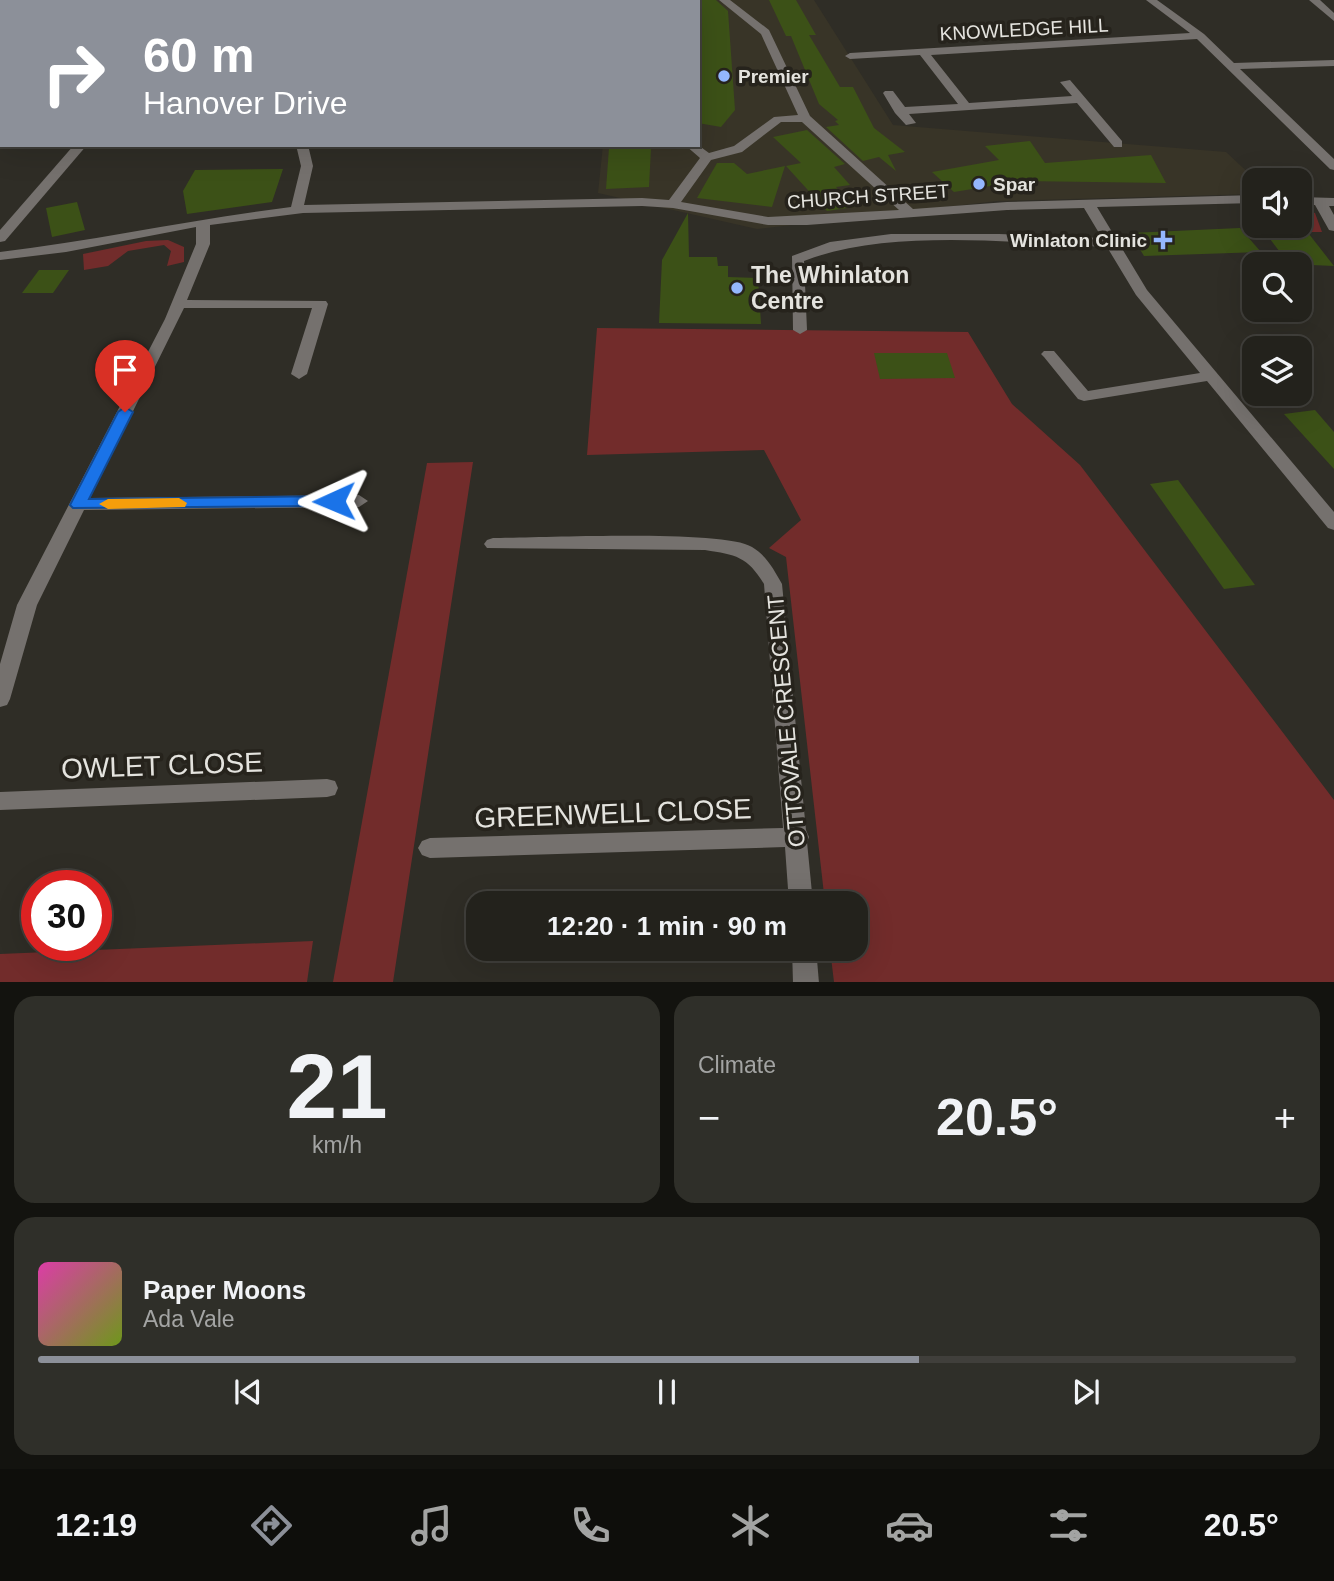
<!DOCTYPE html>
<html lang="en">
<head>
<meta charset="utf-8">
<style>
  body { margin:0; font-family:Helvetica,sans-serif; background:#2f2f29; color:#f1f3f6; height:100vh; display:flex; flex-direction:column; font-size:26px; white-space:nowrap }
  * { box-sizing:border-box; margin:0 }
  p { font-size:23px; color:#a3a4a3 }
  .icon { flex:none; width:38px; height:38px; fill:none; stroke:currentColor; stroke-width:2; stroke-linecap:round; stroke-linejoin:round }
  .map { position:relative; height:982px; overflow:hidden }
  .panel { display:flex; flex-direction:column; gap:14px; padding:14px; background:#13130f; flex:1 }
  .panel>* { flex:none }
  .hud { position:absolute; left:0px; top:0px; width:700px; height:147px; box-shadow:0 7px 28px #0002,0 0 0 2px #403f3b; background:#8c9099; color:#fff; overflow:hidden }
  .tools { position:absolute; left:1242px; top:168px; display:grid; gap:14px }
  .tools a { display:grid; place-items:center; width:70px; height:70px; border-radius:14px; background:#23221c; box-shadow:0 7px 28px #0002,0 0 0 2px #403f3b; font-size:35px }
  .speed { position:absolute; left:21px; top:870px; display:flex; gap:14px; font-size:35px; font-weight:700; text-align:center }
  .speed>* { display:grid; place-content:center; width:91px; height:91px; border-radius:50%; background:#23221c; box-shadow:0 7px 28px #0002,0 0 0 2px #403f3b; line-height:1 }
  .speed .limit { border:10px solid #d22; background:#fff; color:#111 }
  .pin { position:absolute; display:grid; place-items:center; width:60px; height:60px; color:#fff; margin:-72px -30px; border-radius:50% 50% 50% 0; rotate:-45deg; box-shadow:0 0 7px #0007 }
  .pin .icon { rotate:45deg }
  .me { position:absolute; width:77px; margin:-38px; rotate:269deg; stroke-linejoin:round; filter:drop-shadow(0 0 5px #0008) }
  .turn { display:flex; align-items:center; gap:24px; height:147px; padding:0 28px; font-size:32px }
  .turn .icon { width:91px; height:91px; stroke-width:2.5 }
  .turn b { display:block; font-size:49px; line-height:60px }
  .big { font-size:52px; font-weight:700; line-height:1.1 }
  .panel .widget { flex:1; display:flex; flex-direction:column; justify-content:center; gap:10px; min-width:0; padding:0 24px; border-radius:21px; background:#2f2f29 }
  .panel .dial { align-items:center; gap:0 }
  .dial b { font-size:91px; line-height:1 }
  .song { display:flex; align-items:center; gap:21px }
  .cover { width:84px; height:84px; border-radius:10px; background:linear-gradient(135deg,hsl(320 70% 55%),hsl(80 70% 35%)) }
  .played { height:7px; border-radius:4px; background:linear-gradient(90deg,#8c9099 70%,#403f3b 70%) }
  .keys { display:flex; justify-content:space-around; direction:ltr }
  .heat { display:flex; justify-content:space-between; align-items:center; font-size:38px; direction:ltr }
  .panel .tiles { flex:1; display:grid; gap:14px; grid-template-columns:1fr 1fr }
  .widget:last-child { grid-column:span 2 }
  .trip { position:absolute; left:466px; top:891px; width:402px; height:70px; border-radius:21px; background:#23221c; box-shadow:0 7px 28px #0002,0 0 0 2px #403f3b; font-weight:700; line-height:70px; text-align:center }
  .tab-bar { display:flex; height:112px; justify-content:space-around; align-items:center; background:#0e0e0b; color:#a3a4a3 }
  .tab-bar .icon { width:49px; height:49px }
  .tab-bar .on { color:#8c9099 }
  .tab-bar b { font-size:32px; color:#f1f3f6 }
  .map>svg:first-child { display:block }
</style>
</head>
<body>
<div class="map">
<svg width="1334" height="983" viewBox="0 0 1334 983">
  <rect width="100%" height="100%" fill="#2f2d26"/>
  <path fill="#383427" d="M643,0h171l79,125 333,27 30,28 -1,14 -258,7 -240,28 -159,-36 5,-48h95v-143z"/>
  <g fill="#722c2b">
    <path d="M1243,208h12v18h45v-17l15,4 7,19h-62l-20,-20z"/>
    <path d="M168,240l16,7v15l-17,4 4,-15 -7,-6 -36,6 -20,15 -24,4 -1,-16 63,-13z"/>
    <path d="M597,328l371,4 44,72 68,61 254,335v182h-500l-4,-33 26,-1v-45h-31l-39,-346 -17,-9 32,-28 -37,-70 -177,5z"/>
    <path d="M473,462l-80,520h-60l94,-519z"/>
    <path d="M313,941l-6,41h-307v-28z"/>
  </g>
  <g fill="#3c5117">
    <path d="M698,0h18l12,11 7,99 -14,17 -23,-4z"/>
    <path d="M769,0h27l20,35h-7l31,52h13l21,41 31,24 -17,3 8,16 -17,-14 -16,4 -37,-34 13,-2 -4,-4 3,-1 -19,-16 -28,-68h-5z"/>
    <path d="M807,130l38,34 -11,3 16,18 -14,2 18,20 -27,4 -41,-45 15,-3 -28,-26z"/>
    <path d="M1030,141l15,22 106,-8 15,28 -145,-2 -67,11 -22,-20 67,-12 -14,-14z"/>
    <path d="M609,148h42l-2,39 -43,2z"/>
    <path d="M717,163h17l13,11 38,-8 -13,41 -75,-9z"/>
    <path d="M283,169l-11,33 -85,12 -4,-23 12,-21z"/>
    <path d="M77,202l8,28 -33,7 -6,-29z"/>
    <path d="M688,213l1,44h28l1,9h10v11l30,1 3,46 -102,-1 3,-63z"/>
    <path d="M1300,224l9,10 25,32 -45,-2 -22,-29h33z"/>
    <path d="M1240,228l21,24 -117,4 -14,-23z"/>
    <path d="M39,270h30l-16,23h-31z"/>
    <path d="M874,353h73l8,25 -75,1z"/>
    <path d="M1315,410l19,22v37l-50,-55z"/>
    <path d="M1178,480l77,105 -31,4 -74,-105z"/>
  </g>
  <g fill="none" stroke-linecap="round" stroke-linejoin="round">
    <g fill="#75716e" fill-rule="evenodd">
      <path d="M80,0h12l-13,2z"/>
      <path d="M199,0h13l-14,2z"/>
      <path d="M321,0h10l-11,2z"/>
      <path d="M719,0h11l39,30 41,86 103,93 94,-7 248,-7v8l-158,4 50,83 187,222v18l-6,-2 -121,-147 -123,20 -6,-2 -34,-42 -3,-3 3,-3h10l34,40 112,-18 -64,-78 -29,-48c-90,-4 -219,-19 -303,14l3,69 -7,4 -7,-4 -1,-74 38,-14 61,-8h108l103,4 -18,-30 -77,2 -200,15h-39l-95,-17 -31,-2 -339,7 -93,12v19l-23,56 139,1 2,3 -21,70 -8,5 -8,-5 21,-66h-128l-94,190 269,-3 9,6 -9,6 -275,3 -47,95 -27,94 -3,6 -7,2v-43l17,-59 148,-286 31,-75v-17l-130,25 -66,8v-8c98,-12 194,-33 291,-45l10,-41 -5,-21h12l5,21 -9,39 338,-7 27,2 31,-42 -15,-13h13l11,8 25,-7 40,-29 24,-2 -37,-81zM781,122h21l97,88 -131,7 -87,-15 30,-42 31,-8z"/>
      <path d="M1146,0h11l47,34 30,29 100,-3v6l-94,3 94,90v11l-4,-1 -133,-130 -266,16 38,48 103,-7 -12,-14 10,-2 52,61v6h-8l-37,-44 -168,11 7,9 -10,2 -11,-12 -12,-20 2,-2h8l12,16 53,-3 -38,-49 -70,4 -5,-3 5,-3 340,-20z"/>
      <path d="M1309,0h11l14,13v8z"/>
      <path d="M0,39h2l-2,7z"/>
      <path d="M74,145h13l-82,96 -5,1v-12z"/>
      <path d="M1300,197l34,1v8h-5l5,9v16l-5,-1 -14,-25h-15z"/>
      <path d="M493,538c44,0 231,-9 259,9 15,9 22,23 30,37l24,246 3,7 -2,5 6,61h-24l-4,-56 -355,11 -8,-3 -4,-7 4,-7 8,-3 353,-10 -19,-244c-17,-28 -28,-29 -59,-34l-218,-2 -3,-4 3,-4z"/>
      <path d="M327,779l8,2 3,7 -3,7 -8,2 -327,13v-18z"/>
      <path d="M792,948h24l3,35h-26z"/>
    </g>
  </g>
  <path fill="#1a73e8" stroke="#114b97" stroke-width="2" d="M125,407l8,5 -44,87 245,-3 8,5 -8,5 -261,2 -3,-3 48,-93z"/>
  <path fill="#f59e0b" d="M179,498l8,5 -2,4 -77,2 -9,-5 9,-5z"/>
  <g fill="#94b7fd" stroke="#26231c" stroke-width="2.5">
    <circle cx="724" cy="76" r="7"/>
    <circle cx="979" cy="184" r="7"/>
    <path d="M1159.5 229.5h7v7h7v7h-7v7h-7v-7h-7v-7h7z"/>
    <circle cx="737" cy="288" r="7"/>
  </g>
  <g text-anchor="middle" stroke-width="7" stroke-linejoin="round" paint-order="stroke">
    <g font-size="19" fill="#e4e3de" stroke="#26231c">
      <text transform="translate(1024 29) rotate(-3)" y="7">KNOWLEDGE HILL</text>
      <text transform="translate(868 196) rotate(-4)" y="7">CHURCH STREET</text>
    </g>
    <g font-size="19" font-weight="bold" fill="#e4e3de" stroke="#26231c" text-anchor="start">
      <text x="738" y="83">Premier</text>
      <text x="993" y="191">Spar</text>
      <text x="1147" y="247" text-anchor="end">Winlaton Clinic</text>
    </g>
    <g font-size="23" font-weight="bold" fill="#e4e3de" stroke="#26231c" text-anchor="start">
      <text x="751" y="283">The Whinlaton<tspan x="751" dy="26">Centre</tspan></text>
    </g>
    <g font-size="23" fill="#e4e3de" stroke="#26231c">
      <text transform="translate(786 721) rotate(-95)" y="8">OTTOVALE CRESCENT</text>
    </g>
    <g font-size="28" fill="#e4e3de" stroke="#26231c">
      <text transform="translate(162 765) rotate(-2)" y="10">OWLET CLOSE</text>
      <text transform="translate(613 813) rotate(-2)" y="10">GREENWELL CLOSE</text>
    </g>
  </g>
</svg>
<div class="tools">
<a><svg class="icon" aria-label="sound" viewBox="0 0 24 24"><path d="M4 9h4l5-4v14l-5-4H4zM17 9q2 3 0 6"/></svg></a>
<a><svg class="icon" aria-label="search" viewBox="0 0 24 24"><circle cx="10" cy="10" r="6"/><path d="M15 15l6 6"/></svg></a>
<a><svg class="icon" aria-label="layers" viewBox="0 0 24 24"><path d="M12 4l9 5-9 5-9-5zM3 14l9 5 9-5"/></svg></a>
</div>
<div class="speed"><div class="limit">30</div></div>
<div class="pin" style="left:125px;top:412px;background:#d93025"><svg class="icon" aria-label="arrive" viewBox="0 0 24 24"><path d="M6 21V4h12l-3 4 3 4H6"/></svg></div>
<svg class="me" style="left:334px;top:501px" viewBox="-20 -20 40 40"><path d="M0-17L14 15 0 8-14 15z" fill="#1a73e8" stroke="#fff" stroke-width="4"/></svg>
<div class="trip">12:20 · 1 min · 90 m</div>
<div class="hud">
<div class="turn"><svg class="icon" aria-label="right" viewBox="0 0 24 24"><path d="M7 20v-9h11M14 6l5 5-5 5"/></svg><div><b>60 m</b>Hanover Drive</div></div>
</div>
</div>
<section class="panel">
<div class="tiles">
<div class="widget dial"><b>21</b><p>km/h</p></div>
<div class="widget"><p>Climate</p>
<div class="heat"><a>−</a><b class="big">20.5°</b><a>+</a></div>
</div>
<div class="widget">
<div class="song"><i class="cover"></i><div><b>Paper Moons</b><p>Ada Vale</p></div></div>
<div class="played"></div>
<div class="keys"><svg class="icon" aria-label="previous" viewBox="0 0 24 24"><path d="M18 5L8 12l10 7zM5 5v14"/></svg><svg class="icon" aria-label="pause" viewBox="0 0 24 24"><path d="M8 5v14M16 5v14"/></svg><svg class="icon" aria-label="next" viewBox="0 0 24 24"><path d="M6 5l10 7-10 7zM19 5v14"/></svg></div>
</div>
</div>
</section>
<nav class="tab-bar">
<b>12:19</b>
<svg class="icon on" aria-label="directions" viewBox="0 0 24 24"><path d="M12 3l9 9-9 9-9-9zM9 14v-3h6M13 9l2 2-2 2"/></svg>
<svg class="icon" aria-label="music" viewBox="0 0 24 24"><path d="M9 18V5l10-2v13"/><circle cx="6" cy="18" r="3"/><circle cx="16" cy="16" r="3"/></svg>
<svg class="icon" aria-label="phone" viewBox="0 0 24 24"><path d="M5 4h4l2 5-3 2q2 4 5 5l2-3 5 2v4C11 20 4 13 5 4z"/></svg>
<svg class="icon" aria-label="climate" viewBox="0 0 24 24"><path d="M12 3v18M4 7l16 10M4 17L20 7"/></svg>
<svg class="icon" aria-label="car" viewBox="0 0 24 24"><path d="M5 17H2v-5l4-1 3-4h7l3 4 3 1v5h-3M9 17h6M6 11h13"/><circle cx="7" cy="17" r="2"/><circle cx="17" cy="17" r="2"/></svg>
<svg class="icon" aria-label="filters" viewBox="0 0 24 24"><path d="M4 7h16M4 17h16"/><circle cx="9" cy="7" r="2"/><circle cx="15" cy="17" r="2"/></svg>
<b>20.5°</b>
</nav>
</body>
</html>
